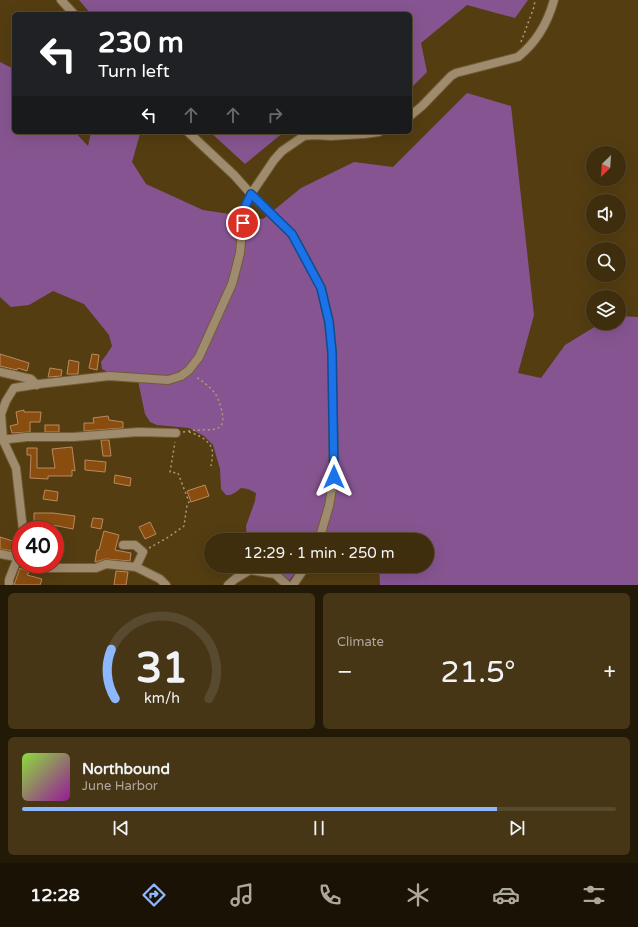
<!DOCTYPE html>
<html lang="en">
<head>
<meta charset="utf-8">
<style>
  body { margin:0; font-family:"Varela Round",sans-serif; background:#463616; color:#f1f3f6; height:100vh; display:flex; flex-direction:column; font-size:15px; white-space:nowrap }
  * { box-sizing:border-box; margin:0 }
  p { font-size:13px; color:#ada89d }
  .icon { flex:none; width:22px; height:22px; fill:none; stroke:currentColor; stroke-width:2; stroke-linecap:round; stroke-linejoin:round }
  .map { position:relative; height:585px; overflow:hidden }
  .sheet { display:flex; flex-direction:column; gap:8px; padding:8px; background:#231907; flex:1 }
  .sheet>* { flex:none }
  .hud { position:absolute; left:12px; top:12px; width:400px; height:122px; border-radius:6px; box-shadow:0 4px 16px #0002,0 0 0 1px #584a2e; background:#202124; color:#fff; overflow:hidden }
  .needle { width:26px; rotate:205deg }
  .buttons { position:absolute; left:586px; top:146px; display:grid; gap:8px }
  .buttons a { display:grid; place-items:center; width:40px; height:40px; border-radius:50%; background:#3f2e0d; box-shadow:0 4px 16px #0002,0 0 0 1px #584a2e; font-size:20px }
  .speed { position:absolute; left:12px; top:521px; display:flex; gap:8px; font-size:20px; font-weight:700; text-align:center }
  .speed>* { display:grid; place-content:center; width:52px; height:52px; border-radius:50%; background:#3f2e0d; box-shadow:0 4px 16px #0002,0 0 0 1px #584a2e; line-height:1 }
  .speed .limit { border:6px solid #d22; background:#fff; color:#111 }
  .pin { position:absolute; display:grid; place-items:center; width:34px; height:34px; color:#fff; margin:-17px; border:2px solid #fff; border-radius:50%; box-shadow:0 1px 4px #0007 }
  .me { position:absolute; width:44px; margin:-22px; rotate:0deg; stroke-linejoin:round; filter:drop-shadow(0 0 3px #0008) }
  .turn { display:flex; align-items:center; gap:14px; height:84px; padding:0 20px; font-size:18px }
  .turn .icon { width:52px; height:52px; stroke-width:2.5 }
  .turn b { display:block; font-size:28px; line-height:34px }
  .lanes { display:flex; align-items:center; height:38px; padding:0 20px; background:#0003; justify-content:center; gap:20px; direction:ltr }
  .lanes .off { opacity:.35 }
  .big { font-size:30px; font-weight:600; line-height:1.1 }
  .sheet .tile { flex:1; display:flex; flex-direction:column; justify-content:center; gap:6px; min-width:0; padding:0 14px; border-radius:6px; background:#463616 }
  .sheet .dial { align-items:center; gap:0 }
  .dial svg { height:104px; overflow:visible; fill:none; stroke:#584a2e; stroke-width:7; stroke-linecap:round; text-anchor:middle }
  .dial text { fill:#f1f3f6; stroke:none }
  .song { display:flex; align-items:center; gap:12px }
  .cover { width:48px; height:48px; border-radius:6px; background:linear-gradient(135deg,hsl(90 70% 55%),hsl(300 70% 35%)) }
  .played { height:4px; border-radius:2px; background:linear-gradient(90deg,#8eb8fd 80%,#584a2e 80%) }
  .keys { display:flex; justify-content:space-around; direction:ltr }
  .heat { display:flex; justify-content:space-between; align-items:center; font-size:22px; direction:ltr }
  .sheet .tiles { flex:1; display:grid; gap:8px; grid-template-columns:1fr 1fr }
  .tile:last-child { grid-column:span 2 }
  .trip { position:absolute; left:204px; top:533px; width:230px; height:40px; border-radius:20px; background:#3f2e0d; box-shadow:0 4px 16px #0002,0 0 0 1px #584a2e; font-weight:600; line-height:40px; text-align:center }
  .tab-bar { display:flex; height:64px; justify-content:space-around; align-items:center; background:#191205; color:#ada89d }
  .tab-bar .icon { width:28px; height:28px }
  .tab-bar .current { color:#8eb8fd }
  .tab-bar b { font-size:18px; color:#f1f3f6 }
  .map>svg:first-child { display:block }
</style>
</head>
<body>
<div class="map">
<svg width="638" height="585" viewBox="0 0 638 585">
  <rect width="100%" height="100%" fill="#543d11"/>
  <g fill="#865591">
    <path d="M79,0h449l-13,18 -48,-13 -46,38 6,29 -17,17v-75h-319z"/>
    <path d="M0,62l14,7v63h61l13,14 3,-14h43l6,2 -8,28 14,22 57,26 60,9 38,-31 53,-26 39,5 74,-74 44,13 23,209 -16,58 23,5 24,-33 36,-22h18v-7l19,1v268h-258l-1,-19h48v-26h-180l-1,-14 9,-25 1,-8 -8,-4 -7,-1c-5,4 -9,8 -15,7l-5,-6 -1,-20 -7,-24 -9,-9 -15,-8 -32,-3 -7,-3 -5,-8 -7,-33 -28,-8 -8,-4 -1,-7 6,-8 5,-8 -3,-11 -25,-31 -31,-13 -24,14 -18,2 -11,-10z"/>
    <path d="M210,132h74l-39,32z"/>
    <path d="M263,566h37c-5,6 -8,13 -15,18z"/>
  </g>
  <g fill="#894d10" stroke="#bb895f">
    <path d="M0,354l29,9 -2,8 -9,-3 -1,2 -17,-4z"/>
    <path d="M92,354l7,1 -2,15 -8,-2z"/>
    <path d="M69,360l10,2 -1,12h-11z"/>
    <path d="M50,368l12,2 -1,6 -13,1z"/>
    <path d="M24,410v2h17l-1,10h-10v10l-18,1 -2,-7 8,-2 -2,-12z"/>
    <path d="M108,416l1,4 14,2v6l-39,3v-8h10l-1,-5z"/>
    <rect x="45" y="425" width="14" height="7"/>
    <path d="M101,440h8l2,16h-8z"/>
    <path d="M72,447l3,24 -3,-1v6h-24v3l-18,-1 1,-23h-4v-7h10v20h18l-3,-19z"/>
    <path d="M85,460l21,2 -1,10 -20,-2z"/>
    <path d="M115,475l16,3 -1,8 -16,-3z"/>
    <path d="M205,485l4,11 -18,6 -4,-11z"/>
    <path d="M45,490l13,2 -1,9 -14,-2z"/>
    <path d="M34,513h19l22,3 -2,13 -15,-3 -24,-2z"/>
    <path d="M93,518l10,1 -2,10 -10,-2z"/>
    <path d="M150,522l6,12 -11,5 -6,-12z"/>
    <path d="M104,531l15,4 -4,15 16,3 -1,8 -24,-2 -11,3 2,-12h2z"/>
    <path d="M0,537l16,5 -2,9 -14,-2z"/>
    <path d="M20,568l9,4 -2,3 15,4 -2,6h-26z"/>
    <path d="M116,571l12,1 -2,13h-12z"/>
  </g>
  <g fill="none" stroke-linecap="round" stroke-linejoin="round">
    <defs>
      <g id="minor">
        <path d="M410,116l12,-10 29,-30 5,-3 62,-16c19,-15 30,-35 36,-57"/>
        <path d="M0,372l31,7 6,6"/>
        <path d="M0,440l27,-3h46l65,-5 38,1"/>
        <path d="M23,530l-7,-62 -13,-28 -2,-26 5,-13 8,-13 25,-4 70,-8 59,4 13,-4 8,-6 10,-13 33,-73 4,-15 4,-16 4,-44 7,-15 23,-34 8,-9 22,-15 9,-1 18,1 33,-2 15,-2"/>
        <path d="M123,545h12l8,7 -7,15"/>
        <path d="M0,554l21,4"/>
        <path d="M36,564l11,4h49l10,-4 30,3 24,12 6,6"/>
        <path d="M9,585v-5l9,-23 3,-13"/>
        <path d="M228,585l7,-6 15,-9 25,4 12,11"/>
      </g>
      <g id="tertiary">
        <path d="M61,0l13,14"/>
        <path d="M188,132l46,43 17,19 41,40 29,53 8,35 3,30 2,125 -5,29 -10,34"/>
        <path d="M293,585l13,-19"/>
      </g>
    </defs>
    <use href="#minor" stroke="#725c33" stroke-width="10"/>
    <use href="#tertiary" stroke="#725c33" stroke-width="10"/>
    <g stroke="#af9a77" stroke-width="1.5" stroke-dasharray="2 3" stroke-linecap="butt">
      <path d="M521,42l13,-35 1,-7"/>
      <path d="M183,432c6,-1 11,-2 16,-2 7,-1 15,1 21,-3 7,-6 -1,-29 -6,-35 -5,-6 -12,-11 -19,-16"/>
      <path d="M189,432c8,2 20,8 23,17 1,6 0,11 -1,17"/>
      <path d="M149,548l18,-10 17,-12 3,-21 2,-3 -11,-29 -8,-1 5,-30"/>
    </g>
    <use href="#minor" stroke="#9f8c6e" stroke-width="8"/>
    <use href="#tertiary" stroke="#9f8c6e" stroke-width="8"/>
  </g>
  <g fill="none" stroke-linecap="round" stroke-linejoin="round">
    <defs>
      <path id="route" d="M243,223l1,-14 7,-15 41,40 29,54 8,34 3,30 2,125"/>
    </defs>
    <use href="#route" stroke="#114b97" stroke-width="10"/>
    <use href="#route" stroke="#1a73e8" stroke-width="7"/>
  </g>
</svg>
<div class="buttons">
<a><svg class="needle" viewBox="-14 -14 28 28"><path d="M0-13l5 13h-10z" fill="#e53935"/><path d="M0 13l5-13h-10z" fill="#ada89d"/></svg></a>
<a><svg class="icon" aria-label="sound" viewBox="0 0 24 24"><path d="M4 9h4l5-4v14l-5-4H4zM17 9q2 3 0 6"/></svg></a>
<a><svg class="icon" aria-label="search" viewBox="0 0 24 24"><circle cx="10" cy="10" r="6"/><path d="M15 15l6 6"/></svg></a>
<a><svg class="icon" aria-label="layers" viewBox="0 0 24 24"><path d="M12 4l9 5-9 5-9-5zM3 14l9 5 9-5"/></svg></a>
</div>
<div class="speed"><div class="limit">40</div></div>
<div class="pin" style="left:243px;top:223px;background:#d93025"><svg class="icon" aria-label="arrive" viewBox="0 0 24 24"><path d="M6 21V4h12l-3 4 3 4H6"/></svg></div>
<svg class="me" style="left:334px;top:477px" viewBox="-20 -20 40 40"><path d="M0-17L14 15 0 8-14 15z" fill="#1a73e8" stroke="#fff" stroke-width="4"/></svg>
<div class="trip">12:29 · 1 min · 250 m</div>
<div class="hud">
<div class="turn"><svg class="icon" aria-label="left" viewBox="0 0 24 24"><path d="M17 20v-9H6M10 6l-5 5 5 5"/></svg><div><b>230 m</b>Turn left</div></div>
<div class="lanes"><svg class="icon" aria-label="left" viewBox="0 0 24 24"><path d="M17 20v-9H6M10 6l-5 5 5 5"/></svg><svg class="icon off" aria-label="ahead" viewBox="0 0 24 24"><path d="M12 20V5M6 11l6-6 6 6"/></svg><svg class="icon off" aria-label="ahead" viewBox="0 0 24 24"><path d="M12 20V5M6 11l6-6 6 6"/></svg><svg class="icon off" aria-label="right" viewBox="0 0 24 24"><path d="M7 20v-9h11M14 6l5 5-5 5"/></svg></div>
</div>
</div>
<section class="sheet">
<div class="tiles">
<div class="tile dial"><svg viewBox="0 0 100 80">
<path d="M14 69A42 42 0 1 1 86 69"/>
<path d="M14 69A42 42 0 0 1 11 31" stroke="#8eb8fd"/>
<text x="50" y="56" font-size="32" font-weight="700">31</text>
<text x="50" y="72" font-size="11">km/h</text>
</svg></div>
<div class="tile"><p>Climate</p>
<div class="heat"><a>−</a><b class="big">21.5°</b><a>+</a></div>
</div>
<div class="tile">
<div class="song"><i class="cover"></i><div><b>Northbound</b><p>June Harbor</p></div></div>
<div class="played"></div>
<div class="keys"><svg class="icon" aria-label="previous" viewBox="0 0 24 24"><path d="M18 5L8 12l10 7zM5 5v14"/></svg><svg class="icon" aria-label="pause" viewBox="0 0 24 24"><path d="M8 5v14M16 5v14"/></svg><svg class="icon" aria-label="next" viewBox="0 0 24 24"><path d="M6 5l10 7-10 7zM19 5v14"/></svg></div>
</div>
</div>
</section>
<nav class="tab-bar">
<b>12:28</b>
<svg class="icon current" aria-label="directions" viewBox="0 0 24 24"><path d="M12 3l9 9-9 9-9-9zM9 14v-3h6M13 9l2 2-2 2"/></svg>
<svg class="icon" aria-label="music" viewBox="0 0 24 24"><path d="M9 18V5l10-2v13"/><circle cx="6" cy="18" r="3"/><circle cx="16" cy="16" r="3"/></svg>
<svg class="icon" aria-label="phone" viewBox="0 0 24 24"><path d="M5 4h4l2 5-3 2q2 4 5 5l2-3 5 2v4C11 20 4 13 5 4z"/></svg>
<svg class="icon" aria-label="climate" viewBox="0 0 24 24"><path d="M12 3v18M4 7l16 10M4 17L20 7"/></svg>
<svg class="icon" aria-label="car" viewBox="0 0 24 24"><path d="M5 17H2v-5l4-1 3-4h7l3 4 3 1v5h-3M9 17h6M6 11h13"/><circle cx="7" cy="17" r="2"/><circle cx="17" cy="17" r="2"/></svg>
<svg class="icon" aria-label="filters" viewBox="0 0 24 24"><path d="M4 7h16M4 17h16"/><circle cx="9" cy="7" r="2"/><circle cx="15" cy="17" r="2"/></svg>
</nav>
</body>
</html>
